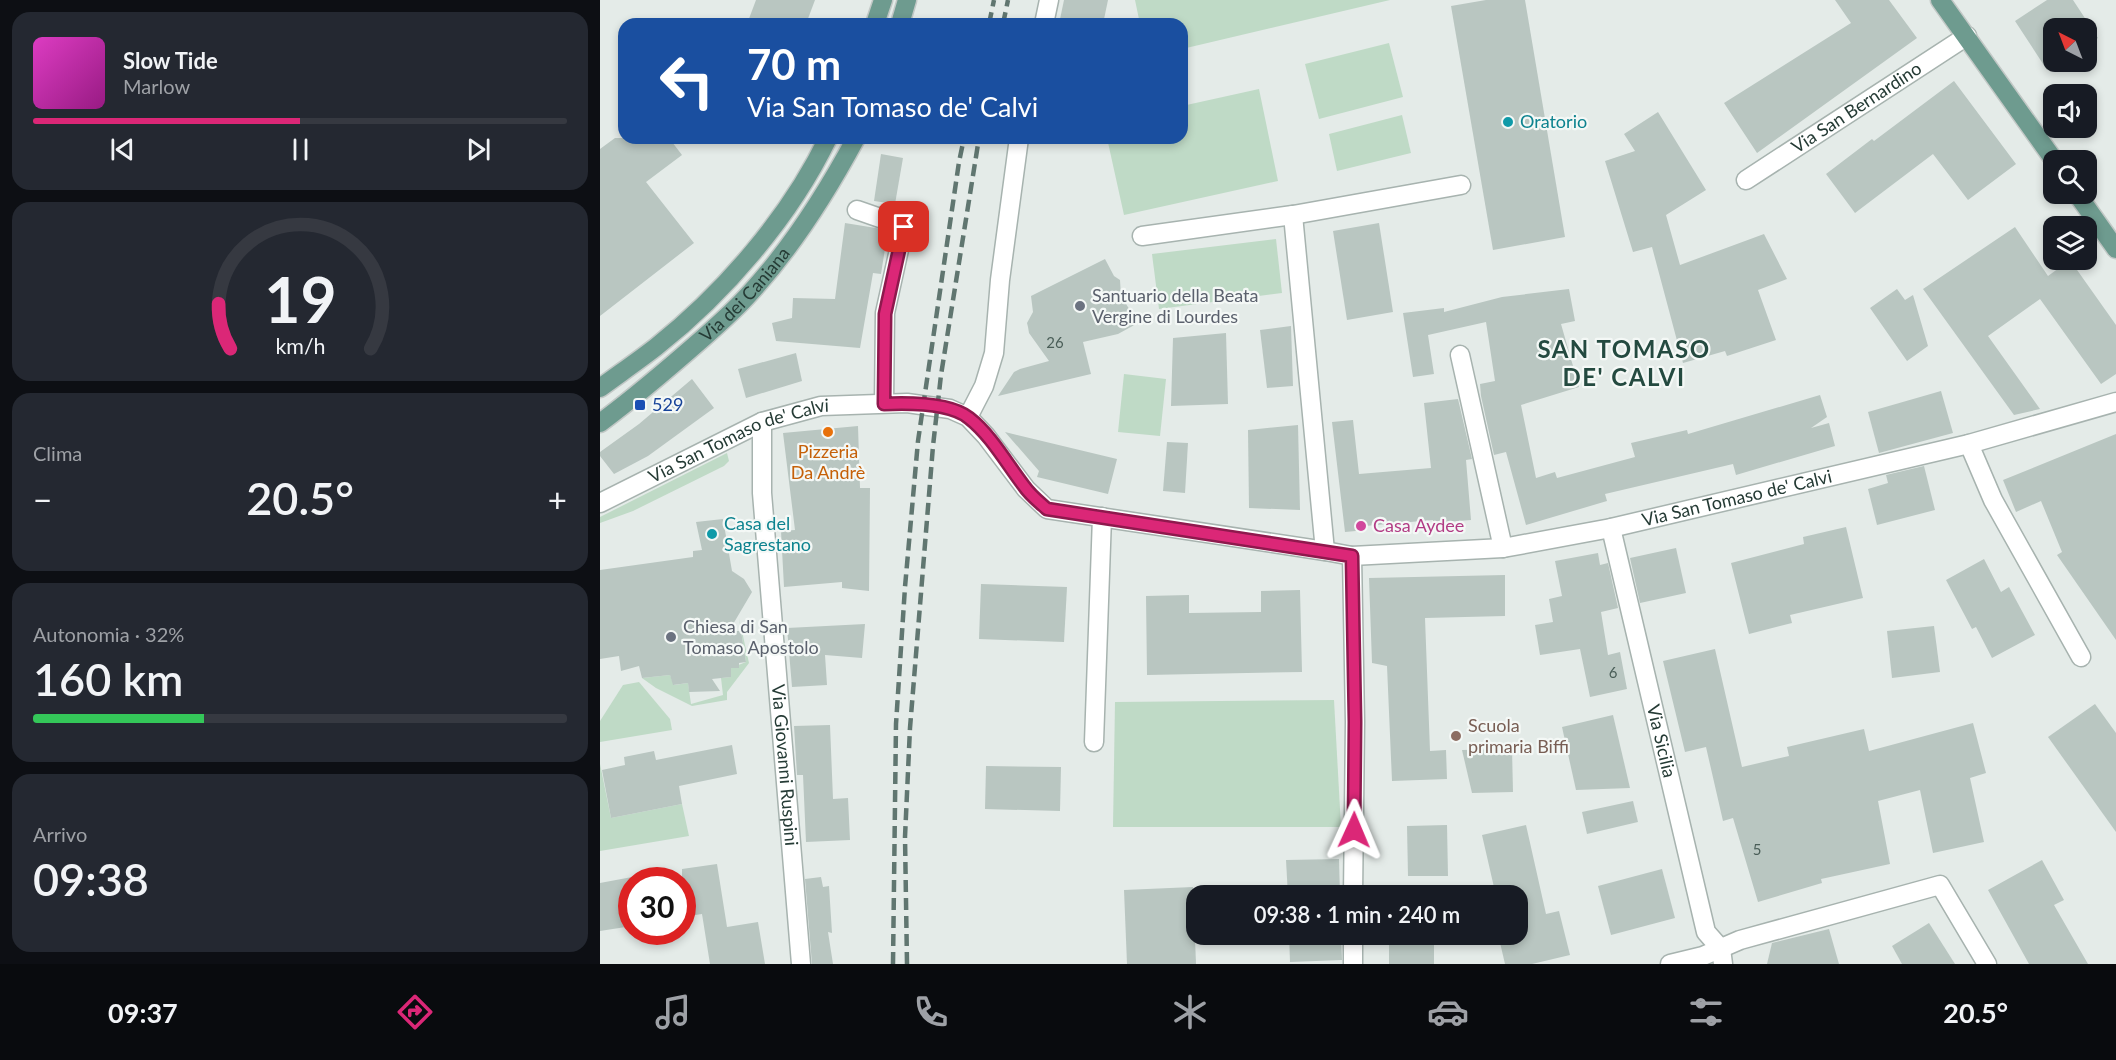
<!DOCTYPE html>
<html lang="it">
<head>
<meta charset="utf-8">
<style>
  body { margin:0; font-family:Lato,sans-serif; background:#242831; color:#f1f3f6; height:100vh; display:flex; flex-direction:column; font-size:22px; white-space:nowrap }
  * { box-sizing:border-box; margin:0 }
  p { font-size:20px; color:#9ea1a6 }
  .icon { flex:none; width:33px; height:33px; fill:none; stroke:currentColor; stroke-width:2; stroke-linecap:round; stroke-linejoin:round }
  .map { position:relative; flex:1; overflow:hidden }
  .panel { display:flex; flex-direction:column; gap:12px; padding:12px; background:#0d0f14; width:600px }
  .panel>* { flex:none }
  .top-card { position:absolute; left:18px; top:18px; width:570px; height:126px; border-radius:18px; box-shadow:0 3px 9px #0003; background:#1a4fa0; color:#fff; overflow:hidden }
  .needle { width:39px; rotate:318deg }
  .buttons { position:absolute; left:1443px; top:18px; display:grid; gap:12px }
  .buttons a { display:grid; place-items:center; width:54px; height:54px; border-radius:12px; background:#171b24; box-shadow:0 3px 9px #0003; font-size:30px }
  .speed { position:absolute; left:18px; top:867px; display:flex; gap:12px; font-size:30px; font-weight:700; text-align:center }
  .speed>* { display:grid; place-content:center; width:78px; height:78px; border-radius:50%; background:#171b24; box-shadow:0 3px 9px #0003; line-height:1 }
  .speed .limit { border:9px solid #d22; background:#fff; color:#111 }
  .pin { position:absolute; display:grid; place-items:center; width:51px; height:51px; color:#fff; margin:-26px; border-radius:12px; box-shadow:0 3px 9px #0006 }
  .me { position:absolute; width:66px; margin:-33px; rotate:1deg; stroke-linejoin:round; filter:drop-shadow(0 0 4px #0008) }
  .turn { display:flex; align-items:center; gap:21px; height:126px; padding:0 30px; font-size:27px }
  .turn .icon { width:78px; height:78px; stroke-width:2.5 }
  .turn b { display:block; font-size:42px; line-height:51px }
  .big { font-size:45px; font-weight:600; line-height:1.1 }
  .panel .tile { flex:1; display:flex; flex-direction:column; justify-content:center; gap:9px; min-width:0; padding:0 21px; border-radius:18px; background:#242831 }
  .panel .dial { align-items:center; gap:0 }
  .dial svg { height:156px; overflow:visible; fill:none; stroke:#363941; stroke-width:7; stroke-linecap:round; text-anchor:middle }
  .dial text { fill:#f1f3f6; stroke:none }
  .song { display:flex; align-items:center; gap:18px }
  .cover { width:72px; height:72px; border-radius:9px; background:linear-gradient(135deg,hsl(310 70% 55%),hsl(310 70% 35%)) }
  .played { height:6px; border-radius:3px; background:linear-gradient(90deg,#db2777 50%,#363941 50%) }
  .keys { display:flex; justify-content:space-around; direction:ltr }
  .heat { display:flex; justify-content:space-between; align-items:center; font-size:33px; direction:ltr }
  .charge { height:9px; border-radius:4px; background:linear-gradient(90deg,#34c759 32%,#363941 0) }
  .trip { position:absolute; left:586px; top:885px; width:342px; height:60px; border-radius:18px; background:#171b24; box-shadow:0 3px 9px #0003; font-weight:600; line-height:60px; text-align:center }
  .tabs { display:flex; height:96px; justify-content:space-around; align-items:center; background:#090b0e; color:#9ea1a6 }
  .tabs .icon { width:42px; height:42px }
  .tabs .selected { color:#db2777 }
  .tabs b { font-size:27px; color:#f1f3f6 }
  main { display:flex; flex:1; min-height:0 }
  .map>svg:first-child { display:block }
</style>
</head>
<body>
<main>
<section class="panel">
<div class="tile">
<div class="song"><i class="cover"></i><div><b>Slow Tide</b><p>Marlow</p></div></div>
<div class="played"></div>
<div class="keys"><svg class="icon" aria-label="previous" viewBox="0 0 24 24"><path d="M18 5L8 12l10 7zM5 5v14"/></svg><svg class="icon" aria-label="pause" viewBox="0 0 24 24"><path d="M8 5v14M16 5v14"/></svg><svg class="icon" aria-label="next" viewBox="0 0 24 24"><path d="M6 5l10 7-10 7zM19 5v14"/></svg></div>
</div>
<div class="tile dial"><svg viewBox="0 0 100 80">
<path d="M14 69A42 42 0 1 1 86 69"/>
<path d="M14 69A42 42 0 0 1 8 46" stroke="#db2777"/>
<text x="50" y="56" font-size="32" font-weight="700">19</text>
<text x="50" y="72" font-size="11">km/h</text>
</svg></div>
<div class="tile"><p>Clima</p>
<div class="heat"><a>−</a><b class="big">20.5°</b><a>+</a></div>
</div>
<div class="tile"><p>Autonomia · 32%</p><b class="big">160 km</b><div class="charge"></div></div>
<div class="tile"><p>Arrivo</p><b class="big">09:38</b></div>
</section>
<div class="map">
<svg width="1516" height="964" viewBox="0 0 1516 964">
  <rect width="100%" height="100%" fill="#e4ebe8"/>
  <g fill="#bfdac6">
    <path d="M535,0h255l-208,49v-25h-42z"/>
    <path d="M789,43l14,54 -84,22 -14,-55z"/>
    <path d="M659,89l19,92 -154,34 -17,-77h75v-32z"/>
    <path d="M802,115l9,38 -74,18 -8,-37z"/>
    <path d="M676,239l6,54 -123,16 -7,-55z"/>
    <path d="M524,374l42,5 -6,57 -42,-4z"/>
    <path d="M127,453l2,8 -5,5 -91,45 -33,12v-6z"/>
    <path d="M139,618l10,45 -22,29v8l-35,6 -36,-18 -14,-10 28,-3 4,10 14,-2 3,21 32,-9 -2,-17 10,-1v-9l15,-6z"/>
    <path d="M39,682l31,37 2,11 -72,12v-21l23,-36z"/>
    <path d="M734,700l7,127h-228l2,-125z"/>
    <path d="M0,764l11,54 71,-14 7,32 -89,15z"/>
  </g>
  <g fill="#b9c6c1">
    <path d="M156,0h59l-9,24h-59z"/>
    <path d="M464,0h44l-5,24h-44z"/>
    <path d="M886,0h39l40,237 -72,13 -42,-244z"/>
    <path d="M1235,0h54l28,38 -160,115 -33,-50 127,-80z"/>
    <path d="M1447,0h26l25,38 -12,7v-17h-32v34h7l-14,8 -32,-49z"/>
    <path d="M1354,81l62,83 -48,36 -35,-46 -78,59 -29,-39 46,-35 2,2z"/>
    <path d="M1058,112l48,78 -40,25 14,50 84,-31 23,45 -29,11 18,50 -49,16 -2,-5 -42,12 -31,-116 -19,5 -28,-91 30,-10 -11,-17z"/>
    <path d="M15,138h54l13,17 -36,27 48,61 -94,73v-167z"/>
    <path d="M281,154l22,4 -8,46 -21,-3z"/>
    <path d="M245,223l43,7 -7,44 -8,-1 -13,75 -84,-7 -4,-18 20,-5 1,-20 42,1z"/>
    <path d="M779,223l14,89 -46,8 -14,-89z"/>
    <path d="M1415,227l33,49 22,-16 46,65v49l-15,10 -61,-85 -52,37 52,73 -26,6 -91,-126z"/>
    <path d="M505,259l9,17 6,4 1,16 17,27 -20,11 -35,8 8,32 -93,22 16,-24 6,-3 29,-8 -20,-28 -1,-6 -1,-4 6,-11 -2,-16z"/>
    <path d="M969,289l6,32 -14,3 18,63 -58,18 15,73 19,-6 2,6 78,-21 -4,-14 56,-13 1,4 132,-39 7,22 -16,11 18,-5 6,23 -99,29 -3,-11 -128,30 2,7 -81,24 -20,-73 -12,3 -13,-59 -1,-12 15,-3 -9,-59 -58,13 6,39 -21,3 -10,-64 41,-5v4l58,-15z"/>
    <path d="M1297,289l8,11 8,-5 15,51 -21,15 -37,-53z"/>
    <path d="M691,326l2,60 -26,2 -7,-58z"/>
    <path d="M626,333l2,71 -57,2 2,-68z"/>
    <path d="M196,353l6,28 -56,17 -8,-29z"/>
    <path d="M92,379l22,29 -66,48 -34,18 -14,-18v-4l39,-28z"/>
    <path d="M1341,391l12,42 -74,20 -11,-41z"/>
    <path d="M858,399l14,60 -6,1 5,60 -38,3v-3l-68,6 1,4 -21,2 -13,-110 21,-2 6,54 72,-6 -7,-65z"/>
    <path d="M698,425l2,85 -51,-2 -1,-78z"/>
    <path d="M258,426l2,62h10l-1,103 -27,-3v-6l-58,5 -3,-56 14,-1 -12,-97z"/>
    <path d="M405,432l112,27 -9,35 -71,-17 2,-6z"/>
    <path d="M1516,434v206l-59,-85 5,-3 -21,-51 -25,11 -13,-32z"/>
    <path d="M567,442l21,1 -3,50 -22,-2z"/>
    <path d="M1324,466l11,44 -58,15 -9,-36 20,-6 -2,-8z"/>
    <path d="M123,519l9,52 12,8 8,13 -23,39h12l5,31 -7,1v5h-8v9l-19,2 8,12 -31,1 -1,-9 -15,2 -3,-10 -28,3 -3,-12 -18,5 -2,-15 -19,3v-89l93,-13v-6l9,-1 -6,-28z"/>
    <path d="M1246,527l17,71 -73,17 2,8 -43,11 -18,-71 73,-19 -1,-7z"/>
    <path d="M1076,548l10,45 -46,10 -10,-45z"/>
    <path d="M998,553l2,12 8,-2 10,45 -17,4 7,43 12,-3 7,37 -37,8 -10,-48 -40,6 -5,-30 18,-3 -4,-23 13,-3 -7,-35z"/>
    <path d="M1384,559l17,33 8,-5 26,48 -43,23 -16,-31 -4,2 -26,-49z"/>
    <path d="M905,575v41l-80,2 5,133 16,-1 1,29 -55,2 -5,-115 -15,-3 -3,-85z"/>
    <path d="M381,584l86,3 -3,55 -85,-3z"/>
    <path d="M700,590l2,82 -155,3 -1,-79 43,-1v18l72,-1v-21z"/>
    <path d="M265,624l-3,34 -37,-3 2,30 -35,2 -5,-59z"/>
    <path d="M1334,626l6,46 -48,6 -5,-47z"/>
    <path d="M1115,649l27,118 47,-11 -2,-9 77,-18 5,22 104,-28 13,50 -16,5 14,64 -51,11 -13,-63 -42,11 12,63 -69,15 1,4 -64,19 -25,-84 -10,3 -17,-74 -21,5 -22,-91z"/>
    <path d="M1495,704l21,29v99l-68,-95z"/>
    <path d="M1013,715l17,73 -54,2 -14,-63z"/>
    <path d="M230,725l3,74 15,-1 2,42 -44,2 -3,-67h-6l-3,-49z"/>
    <path d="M132,745l5,29 -58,12 3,18 -71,14 -9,-48 23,-5 -1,-8 30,-6 2,9z"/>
    <path d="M912,749l1,43 -41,1 -10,-43z"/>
    <path d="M386,766l75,1 -1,44 -75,-2z"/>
    <path d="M1033,801l5,21 -51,12 -5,-22z"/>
    <path d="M847,825l1,51h-40l-1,-50z"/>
    <path d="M926,825l20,89 13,-3 11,44 -38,9h-27l-7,-30h20v-38h-22l-14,-61z"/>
    <path d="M739,859l1,37h-52l-2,-36z"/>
    <path d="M1442,860l22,40 -10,5 34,59h-59l-41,-74z"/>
    <path d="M117,864l10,63 31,-5 7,42h-55l-8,-50 -20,3v-48z"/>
    <path d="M1062,869l13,49 -64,17 -13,-49z"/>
    <path d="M32,877v49l-32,5v-48z"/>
    <path d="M221,877l2,10 6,-1 3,47 -4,-1 5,32h-21l-7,-85z"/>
    <path d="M593,887l3,77h-69l-3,-74z"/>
    <path d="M1329,923l26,41h-53l-10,-18z"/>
    <path d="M1229,929l10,35h-72l5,-21z"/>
    <path d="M689,934h52l1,26 -52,2z"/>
    <rect x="789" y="934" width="45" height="30"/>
  </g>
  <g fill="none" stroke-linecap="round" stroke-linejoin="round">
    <defs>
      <g id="minor">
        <path d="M444,24l5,-24"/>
        <path id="s1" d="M1146,180l221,-144"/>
        <path d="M257,210l23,8 21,2 3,7 -19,86 -1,90"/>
        <path d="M693,215l32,336"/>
        <path d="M542,236l151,-21 168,-30"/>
        <path d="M860,355l43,193"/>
        <path d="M368,417l16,-31 10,-33 6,-73 19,-142"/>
        <path id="s2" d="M162,422v71l39,471"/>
        <path d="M1369,444l24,56 88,157"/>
        <path id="s3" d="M0,503l162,-81 59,-16 86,-3 43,6 18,8 18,19 40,53 21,20 278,42 27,5 151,-8 108,-20 358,-84 147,-42"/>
        <path id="s4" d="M1011,528l95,404 15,17 2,15"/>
        <path d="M752,556l3,166 -2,174"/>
        <path d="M494,742l8,-225"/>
        <path d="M753,964v-30"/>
        <path d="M1070,964l33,-8 37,-16 200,-55 47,79"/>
      </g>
      <g id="major">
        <path d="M1340,0l114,160"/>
        <path d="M275,24l8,-24"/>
        <path d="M300,24l7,-24"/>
        <path d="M1477,194l39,55"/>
        <path d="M0,388c19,-14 38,-27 56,-41 68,-54 134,-130 172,-209"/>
        <path id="s5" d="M0,423c35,-26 69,-55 102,-84 17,-15 34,-30 49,-47 42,-46 76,-100 105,-154"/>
      </g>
    </defs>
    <use href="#minor" stroke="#a7b3af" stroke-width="21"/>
    <use href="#major" stroke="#c2c8c6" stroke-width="21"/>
    <use href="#minor" stroke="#fff" stroke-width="18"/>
    <use href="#major" stroke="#6e9b8f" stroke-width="18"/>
    <g stroke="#607670" stroke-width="4.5" stroke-dasharray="12 6" stroke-linecap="butt">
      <path d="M389,24l5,-24"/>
      <path d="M403,24l5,-24"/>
      <path d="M293,964l3,-240 9,-137 13,-146 41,-279 5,-24"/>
      <path d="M307,964l-2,-127 5,-109 23,-282 8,-71 38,-237"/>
    </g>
  </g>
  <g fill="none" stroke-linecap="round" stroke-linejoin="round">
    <defs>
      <path id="route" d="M304,227l-19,87 -1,90c23,-1 66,-1 85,14 22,17 38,46 55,68 6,9 15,16 23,23l305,47 3,166 -1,108"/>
    </defs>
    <use href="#route" stroke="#8e194d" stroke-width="15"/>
    <use href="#route" stroke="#db2777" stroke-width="10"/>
  </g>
  <g fill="#0f9aa8" stroke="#f4f8f6" stroke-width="2">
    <circle cx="908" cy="122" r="6"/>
    <circle cx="112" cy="534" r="6"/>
  </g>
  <g fill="#6b7280" stroke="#f4f8f6" stroke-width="2">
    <circle cx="480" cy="306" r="6"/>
    <circle cx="71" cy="637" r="6"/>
  </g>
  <rect fill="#1a4fb4" stroke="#f4f8f6" stroke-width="2" x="34" y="399" width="12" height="12" rx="3"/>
  <circle fill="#e8710a" stroke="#f4f8f6" stroke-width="2" cx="228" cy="432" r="6"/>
  <circle fill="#d1479c" stroke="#f4f8f6" stroke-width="2" cx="761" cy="526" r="6"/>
  <circle fill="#8d6e63" stroke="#f4f8f6" stroke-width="2" cx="856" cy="736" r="6"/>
  <g text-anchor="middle" stroke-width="4.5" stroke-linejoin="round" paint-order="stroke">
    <g font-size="15" fill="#4a5e58">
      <text x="455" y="348">26</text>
      <text x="1013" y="678">6</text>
      <text x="1157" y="855">5</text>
    </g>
    <g font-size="18" fill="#253b35" stroke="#f4f8f6">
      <text dy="6" stroke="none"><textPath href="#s1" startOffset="132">Via San Bernardino</textPath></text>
      <text dy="6" stroke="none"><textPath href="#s5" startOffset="194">Via dei Caniana</textPath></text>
      <text dy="6" stroke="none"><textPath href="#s3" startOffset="153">Via San Tomaso de' Calvi</textPath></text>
      <text dy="6" stroke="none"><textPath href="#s3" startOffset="1212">Via San Tomaso de' Calvi</textPath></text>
      <text dy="6" stroke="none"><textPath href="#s4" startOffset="219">Via Sicilia</textPath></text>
      <text dy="6" stroke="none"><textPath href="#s2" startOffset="344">Via Giovanni Ruspini</textPath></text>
    </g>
    <g font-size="18" fill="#0d838f" stroke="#f4f8f6" text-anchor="start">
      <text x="920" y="128">Oratorio</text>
      <text x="124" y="530">Casa del<tspan x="124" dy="21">Sagrestano</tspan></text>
    </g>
    <g font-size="18" fill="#5b616d" stroke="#f4f8f6" text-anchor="start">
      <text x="492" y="302">Santuario della Beata<tspan x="492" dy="21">Vergine di Lourdes</tspan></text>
      <text x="83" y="633">Chiesa di San<tspan x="83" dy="21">Tomaso Apostolo</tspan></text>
    </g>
    <g font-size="18" fill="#164399" stroke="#f4f8f6" text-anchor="start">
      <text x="52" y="411">529</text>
    </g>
    <g font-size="18" fill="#c56008" stroke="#f4f8f6">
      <text x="228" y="458">Pizzeria<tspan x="228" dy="21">Da Andrè</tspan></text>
    </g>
    <g font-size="18" fill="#b23c85" stroke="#f4f8f6" text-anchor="start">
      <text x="773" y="532">Casa Aydee</text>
    </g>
    <g font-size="18" fill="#785e54" stroke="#f4f8f6" text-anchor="start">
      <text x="868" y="732">Scuola<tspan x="868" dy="21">primaria Biffi</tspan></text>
    </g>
    <g font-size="24" font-weight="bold" letter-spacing="1.5" fill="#244a40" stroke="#f4f8f6">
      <text x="1024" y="358">SAN TOMASO<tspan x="1024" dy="28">DE' CALVI</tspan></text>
    </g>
  </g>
</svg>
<div class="buttons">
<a><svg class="needle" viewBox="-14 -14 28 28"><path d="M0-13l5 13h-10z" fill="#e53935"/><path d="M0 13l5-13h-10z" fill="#9ea1a6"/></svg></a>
<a><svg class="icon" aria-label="sound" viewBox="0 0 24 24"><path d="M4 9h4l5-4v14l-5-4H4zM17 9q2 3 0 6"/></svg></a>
<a><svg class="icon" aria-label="search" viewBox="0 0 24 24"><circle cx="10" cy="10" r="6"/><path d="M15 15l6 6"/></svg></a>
<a><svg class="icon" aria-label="layers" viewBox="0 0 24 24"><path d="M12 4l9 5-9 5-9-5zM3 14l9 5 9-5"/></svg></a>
</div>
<div class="speed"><div class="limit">30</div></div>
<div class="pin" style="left:304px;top:227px;background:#d93025"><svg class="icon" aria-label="arrive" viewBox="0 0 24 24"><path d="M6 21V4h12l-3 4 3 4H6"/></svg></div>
<svg class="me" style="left:754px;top:830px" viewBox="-20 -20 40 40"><path d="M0-17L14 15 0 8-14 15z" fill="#db2777" stroke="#fff" stroke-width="4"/></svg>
<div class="trip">09:38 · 1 min · 240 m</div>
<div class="top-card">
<div class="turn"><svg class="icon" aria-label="left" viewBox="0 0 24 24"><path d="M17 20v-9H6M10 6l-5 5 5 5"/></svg><div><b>70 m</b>Via San Tomaso de' Calvi</div></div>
</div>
</div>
</main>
<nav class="tabs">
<b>09:37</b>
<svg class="icon selected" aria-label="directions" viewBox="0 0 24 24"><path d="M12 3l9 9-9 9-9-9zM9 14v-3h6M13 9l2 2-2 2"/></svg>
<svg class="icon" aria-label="music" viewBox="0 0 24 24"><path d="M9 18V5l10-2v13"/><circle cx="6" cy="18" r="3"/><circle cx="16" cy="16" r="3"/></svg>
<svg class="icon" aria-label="phone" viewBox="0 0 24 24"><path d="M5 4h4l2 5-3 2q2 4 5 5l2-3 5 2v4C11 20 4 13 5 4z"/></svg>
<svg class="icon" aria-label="climate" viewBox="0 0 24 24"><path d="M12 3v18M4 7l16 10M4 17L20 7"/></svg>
<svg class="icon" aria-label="car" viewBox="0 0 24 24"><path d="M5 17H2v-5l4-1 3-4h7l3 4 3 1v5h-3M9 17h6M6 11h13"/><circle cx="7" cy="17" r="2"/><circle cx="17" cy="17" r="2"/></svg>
<svg class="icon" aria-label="filters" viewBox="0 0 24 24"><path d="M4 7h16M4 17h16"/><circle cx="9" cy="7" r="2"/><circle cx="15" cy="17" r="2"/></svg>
<b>20.5°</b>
</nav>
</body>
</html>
